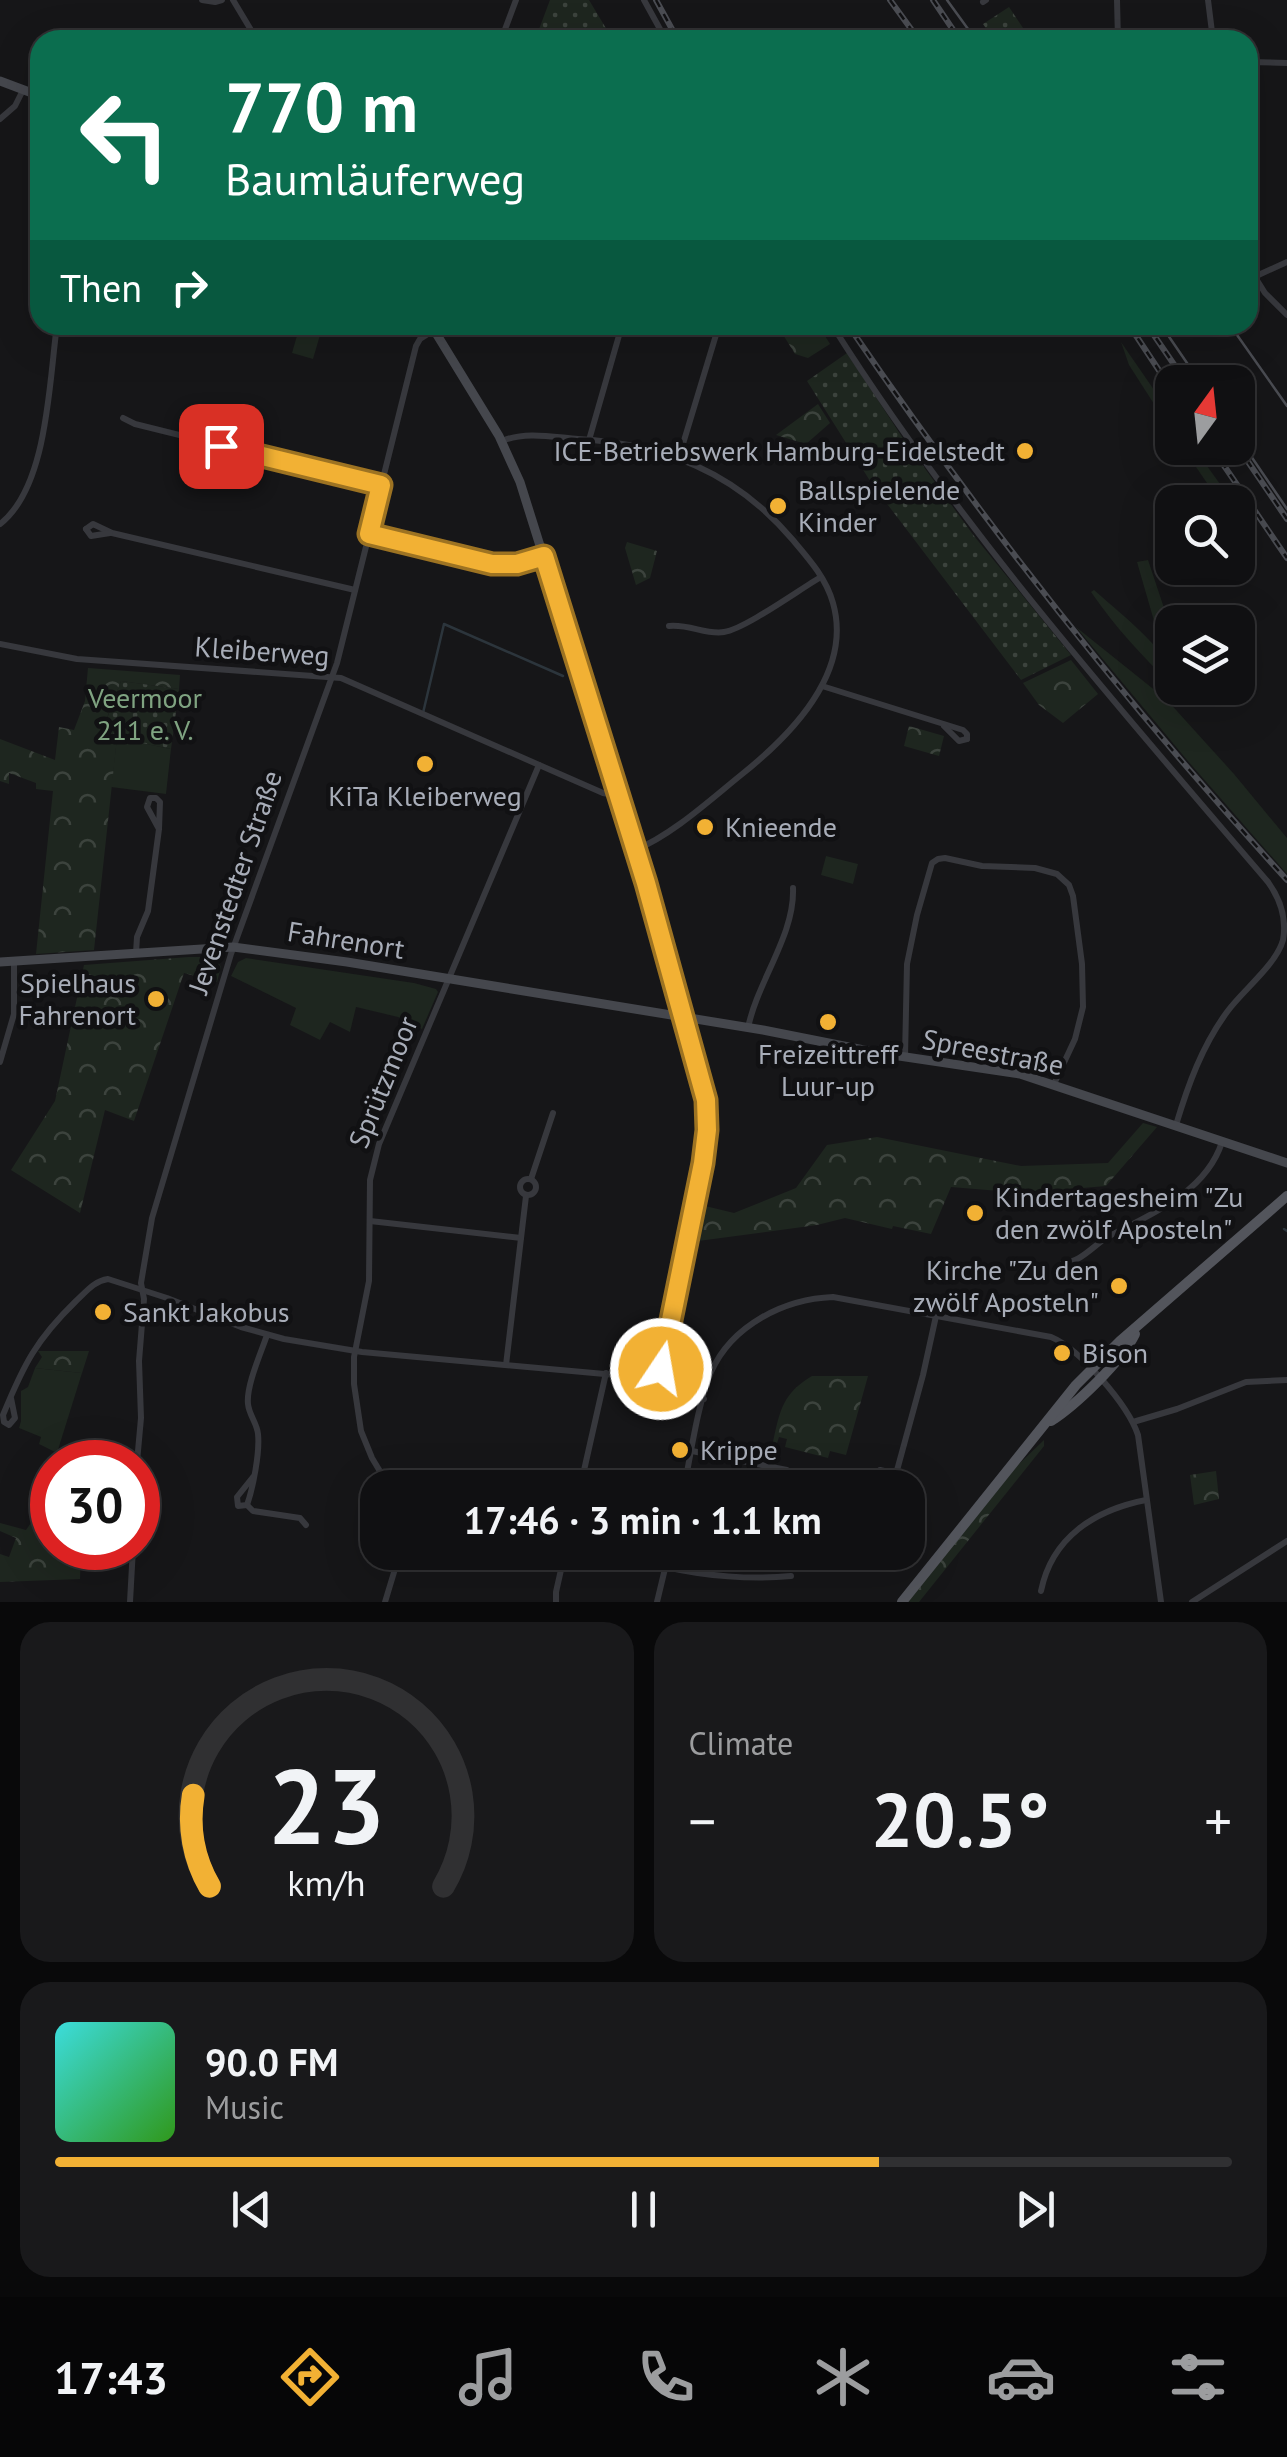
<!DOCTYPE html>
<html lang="en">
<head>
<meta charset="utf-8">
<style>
  body { margin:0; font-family:"PT Sans",sans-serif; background:#19191b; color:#f1f3f6; height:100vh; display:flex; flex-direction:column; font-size:38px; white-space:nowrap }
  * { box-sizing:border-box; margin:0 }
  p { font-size:32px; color:#9c9d9f }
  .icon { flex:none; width:55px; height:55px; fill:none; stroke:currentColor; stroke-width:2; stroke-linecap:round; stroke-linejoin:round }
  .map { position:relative; height:1602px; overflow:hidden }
  .sheet { display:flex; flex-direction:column; gap:20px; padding:20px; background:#09090a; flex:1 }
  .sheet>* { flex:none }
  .hud { position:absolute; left:30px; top:30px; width:1228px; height:305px; border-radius:30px; box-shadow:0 10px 40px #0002,0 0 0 2px #303032; background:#0b6e4f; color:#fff; overflow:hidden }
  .needle { width:65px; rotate:15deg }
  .buttons { position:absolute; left:1155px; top:365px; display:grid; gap:20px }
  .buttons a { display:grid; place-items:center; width:100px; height:100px; border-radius:20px; background:#101012; box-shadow:0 10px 40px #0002,0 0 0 2px #303032; font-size:50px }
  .speed { position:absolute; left:30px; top:1440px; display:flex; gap:20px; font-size:50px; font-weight:700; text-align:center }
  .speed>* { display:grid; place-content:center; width:130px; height:130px; border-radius:50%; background:#101012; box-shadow:0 10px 40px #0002,0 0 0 2px #303032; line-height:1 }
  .speed .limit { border:15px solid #d22; background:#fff; color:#111 }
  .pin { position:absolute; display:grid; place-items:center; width:85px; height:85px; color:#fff; margin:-42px; border-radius:20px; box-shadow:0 5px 15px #0006 }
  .me { position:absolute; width:110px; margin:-55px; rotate:12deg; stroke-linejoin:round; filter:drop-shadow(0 0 8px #0008) }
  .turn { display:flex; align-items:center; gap:35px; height:210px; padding:0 30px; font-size:45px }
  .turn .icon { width:130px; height:130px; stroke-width:2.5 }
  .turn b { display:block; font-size:70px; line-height:85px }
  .then { display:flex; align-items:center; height:95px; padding:0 30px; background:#0003; gap:20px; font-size:38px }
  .big { font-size:75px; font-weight:700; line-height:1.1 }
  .sheet .tile { flex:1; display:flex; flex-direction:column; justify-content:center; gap:15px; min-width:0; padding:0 35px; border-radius:30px; background:#19191b }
  .sheet .dial { align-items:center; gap:0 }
  .dial svg { height:260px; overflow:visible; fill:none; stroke:#303032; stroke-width:7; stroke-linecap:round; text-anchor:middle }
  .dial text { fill:#f1f3f6; stroke:none }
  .song { display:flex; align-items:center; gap:30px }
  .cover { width:120px; height:120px; border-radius:15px; background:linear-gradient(135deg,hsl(180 70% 55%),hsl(110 70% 35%)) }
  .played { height:10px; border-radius:5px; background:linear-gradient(90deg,#f2b134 70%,#303032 70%) }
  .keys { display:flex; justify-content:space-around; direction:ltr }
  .heat { display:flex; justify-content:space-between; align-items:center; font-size:55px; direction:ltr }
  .sheet .tiles { flex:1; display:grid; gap:20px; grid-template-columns:1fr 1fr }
  .tile:last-child { grid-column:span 2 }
  .trip { position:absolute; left:360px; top:1470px; width:565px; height:100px; border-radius:30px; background:#101012; box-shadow:0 10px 40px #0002,0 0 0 2px #303032; font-weight:700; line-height:100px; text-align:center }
  .tab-bar { display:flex; height:160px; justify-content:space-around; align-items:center; background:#060607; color:#9c9d9f }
  .tab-bar .icon { width:70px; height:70px }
  .tab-bar .on { color:#f2b134 }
  .tab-bar b { font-size:45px; color:#f1f3f6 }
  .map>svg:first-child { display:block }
</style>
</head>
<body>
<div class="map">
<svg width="1287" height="1602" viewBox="0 0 1287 1602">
  <defs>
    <pattern id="forest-crowns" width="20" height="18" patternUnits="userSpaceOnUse" patternTransform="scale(2.5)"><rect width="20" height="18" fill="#1e261f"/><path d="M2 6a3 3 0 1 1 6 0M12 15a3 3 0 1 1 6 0" fill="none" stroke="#3c433d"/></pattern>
    <pattern id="garden-dots" width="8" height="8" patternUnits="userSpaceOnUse" patternTransform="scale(2.5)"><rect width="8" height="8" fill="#1e261f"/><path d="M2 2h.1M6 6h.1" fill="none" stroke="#3c433d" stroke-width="1.8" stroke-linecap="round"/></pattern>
  </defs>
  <rect width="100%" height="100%" fill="#161618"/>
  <g fill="#1e261f">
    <path d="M300,325h23l-10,34 -21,-6z"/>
    <path d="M1121,342l51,74v16l-43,-67z"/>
    <path d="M1183,448h11l39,54h-13z"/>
    <path d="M1148,560l24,72v25l-18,-36 -17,-59z"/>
    <path d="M1094,590c20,18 67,55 77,79 2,4 1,10 1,16 -30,-29 -57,-58 -81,-93z"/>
    <path d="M1076,627l91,73 67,74 53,64v36l-100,-114z"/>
    <path d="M117,738l54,11 -5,45 -55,-7z"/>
    <path d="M826,856l32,8 -5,20 -32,-9z"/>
    <path d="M246,958l168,25 22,6 2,3 -16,37 -24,-12 -42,-10 -6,25 -20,-10 -10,18 -30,-15 6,-17 -65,-32 7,-14z"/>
    <path d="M35,1368l47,5 -25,80 -18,-9 2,-7 -22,-9 2,-7v-30l7,-4z"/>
  </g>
  <g fill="url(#forest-crowns)">
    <path d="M777,325h41l12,19 -22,14 -13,-4z"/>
    <path d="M818,404l12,19 -24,21 -30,-9z"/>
    <path d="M627,542l30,9 -7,27 -14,7 -11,-37z"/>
    <path d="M1071,660l27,34 -35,29 -24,-18 -16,-22z"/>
    <path d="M88,668l92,7 -1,14 -58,-8 -16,42 12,15 -23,212 -58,4 17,-163 -17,-2v-6l-27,-10v11l-9,-3v-42l55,21 4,-33 15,3 11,-29z"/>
    <path d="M909,726l35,10 -5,20 -35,-10z"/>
    <path d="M189,957h26l6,10 -4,15 -33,-9 -50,148 -29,-11 -25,103 -69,-43 44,-69 29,-136z"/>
    <path d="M1143,1123l14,4 -51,59 -83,7 -72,-6 -20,47 -38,-8 -1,3 -47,-11 -28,7 -119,16 7,-35 29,7 62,-25 31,-43 50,-8 144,29 87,-3z"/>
    <path d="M38,1351h51l-7,22 -47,-5 7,-11z"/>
    <path d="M812,1376h56l-22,79 -16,-4 -2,7 -43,-11 2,-8 -8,-2 -2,6 -4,-1c7,-32 10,-49 39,-66z"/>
    <path d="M1044,1440v6l-125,156h-11l109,-136z"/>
    <path d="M1216,1471l3,28 -25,6 -4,-30z"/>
    <path d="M40,1510l12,1v37h29l-1,31 -80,3v-28l9,3 7,-19 -16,-7v-8l26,7z"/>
  </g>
  <g fill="url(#garden-dots)">
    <path d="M550,0h39l24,40h-78z"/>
    <path d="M1009,7l22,33h-37l-11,-16z"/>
    <path d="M847,353l55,84 72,99 97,119 -50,25 -149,-196 -65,-103z"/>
    <path d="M121,681l58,8 -8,60 -54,-11 -12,-14z"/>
  </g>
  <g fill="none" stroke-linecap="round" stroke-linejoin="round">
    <g stroke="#2c353c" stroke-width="2.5">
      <path d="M423,713l21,-89 119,52"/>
      <path d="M1284,1229l3,2"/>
    </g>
    <g stroke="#37383d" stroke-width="6">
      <path d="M202,0l13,2 7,-2"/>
      <path d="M233,0l24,40"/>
      <path d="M644,0l22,40"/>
      <path d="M1117,0l1,40"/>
      <path d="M1208,0l5,40"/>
      <path d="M983,2l3,-2"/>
      <path d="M501,40l15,-40"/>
      <path d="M1248,62l39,1"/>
      <path d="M0,119l15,-13 8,-16"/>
      <path d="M1248,266l17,27 22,22"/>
      <path d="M1254,277l33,-15"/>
      <path d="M832,325c126,200 283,378 436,557 13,18 19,36 15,58 -7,25 -40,50 -56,72 -25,34 -39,73 -51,113"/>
      <path d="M123,418l12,6 246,61"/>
      <path d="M589,440l33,-115"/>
      <path d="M502,441c23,-10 51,-4 76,-2 86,5 157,33 214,100 17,20 34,39 41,64 20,70 -43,133 -92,172 -31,25 -69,60 -106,75"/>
      <path d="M679,457l40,-132"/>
      <path d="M0,524c48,-37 49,-143 57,-199"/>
      <path d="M86,529l7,-5 19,9 243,57"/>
      <path d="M86,529l5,7 19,-3"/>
      <path d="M369,534c54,14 120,41 174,23"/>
      <path d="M669,626c21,-2 37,9 55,6 21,-3 76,-43 97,-55"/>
      <path d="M0,644l77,15 264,19 262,115 16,3"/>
      <path d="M822,686l141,44 4,4v5"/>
      <path d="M944,726l15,15 8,-2"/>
      <path d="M136,953l1,-16 11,-26 11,-82 1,-27 -4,-4h-6l-3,9 12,22"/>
      <path d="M682,1017l24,83 1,37 -8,46 -39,193c5,20 26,19 44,23"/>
      <path d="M748,1028c9,-46 47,-93 45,-140"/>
      <path d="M905,1057l2,-93 10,-49 15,-52 6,-4 7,-1 37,8 53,2 22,6 12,11 4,11 9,68 1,43 -8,32 -21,45"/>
      <path d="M0,1062l14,-48v-51"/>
      <circle cx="528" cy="1187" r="8"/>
      <path d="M531,1179l22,-66"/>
      <path d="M370,1221l151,17"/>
      <path d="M1063,1263c17,0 31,-18 46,-27 43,-22 97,-44 113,-94"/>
      <path d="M506,1365l20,-169"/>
      <path d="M11,1398l4,20 -6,7 -5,-3 -1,-7c21,-51 33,-75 73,-114 10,-9 18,-20 32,-22l59,19 74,29 43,12 78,13 298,27"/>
      <path d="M1133,1422l44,-13 69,-27 41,-2"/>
      <path d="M692,1451l95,19"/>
      <path d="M137,1462l4,-44 -2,-57 5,-62 -3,-16 11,-65 79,-264 106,-291 79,-317 4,-7 14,-9"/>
      <path d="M880,1470l33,8"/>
      <path d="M896,1474l27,-99 13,-59"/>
      <path d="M253,1477l-16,20 1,9 9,-1c6,-17 13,-53 11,-71 -1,-11 -9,-19 -10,-30 -2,-18 13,-51 19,-69"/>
      <path d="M390,1488l-18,-30 -11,-27 -7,-47v-27l15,-76 1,-101 9,-36 160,-379"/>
      <path d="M580,1488l26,-115"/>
      <path d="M684,1488c7,-35 14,-85 27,-116 21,-47 73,-73 122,-75l218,40c29,12 77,68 87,98l23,167"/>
      <path d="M247,1505l6,6 47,7 6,7"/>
      <path d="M666,1567c39,9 85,13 125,9"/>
      <path d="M1041,1591c11,-54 54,-81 105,-91"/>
      <path d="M130,1602l3,-54"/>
      <path d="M385,1602l10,-33 2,-17"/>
      <path d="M556,1602v-10l9,-40"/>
      <path d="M657,1602l12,-50"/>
      <path d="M1192,1602l95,-61"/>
    </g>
    <g stroke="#45474d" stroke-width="9">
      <path d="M0,81l40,15"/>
      <path d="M431,325l68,111 21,46 126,401 36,134"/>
      <path d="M0,962l233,-15 114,15 416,68 116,23 141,21 267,89"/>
    </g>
    <g stroke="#53555c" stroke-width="10">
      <path d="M1051,1421c25,-16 71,-60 84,-87"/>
      <path d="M902,1602l174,-217 44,-44 167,-145"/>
    </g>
    <g stroke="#4a4c52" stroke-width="2.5">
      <path d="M947,0l29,40"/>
      <path d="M1161,325l39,57"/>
      <path d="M1230,325l57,81"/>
      <path d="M1238,437l49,72"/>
    </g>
    <defs>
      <g id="rail">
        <path d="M656,0l22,40"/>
        <path d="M890,0l29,40"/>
        <path d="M933,0l27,40"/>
        <path d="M848,325c133,195 280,381 439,555"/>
        <path d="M1129,325l43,65"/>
        <path d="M1147,325l39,57"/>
        <path d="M1238,447l49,72"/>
        <path d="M1212,448l75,110"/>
      </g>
    </defs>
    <use href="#rail" stroke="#4a4c52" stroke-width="6"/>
    <use href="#rail" stroke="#111113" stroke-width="2.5" stroke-dasharray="8" stroke-linecap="butt"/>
  </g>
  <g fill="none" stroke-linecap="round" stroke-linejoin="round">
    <defs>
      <path id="route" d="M221,446l160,39 -12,49 123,30h25l27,-8 102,327 60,217 1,30 -4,33 -42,206"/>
    </defs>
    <use href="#route" stroke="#9d7322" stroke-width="25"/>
    <use href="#route" stroke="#f2b134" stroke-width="18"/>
  </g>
  <g fill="#f2b134" stroke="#111113" stroke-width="4">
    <circle cx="1025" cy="451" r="10"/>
    <circle cx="778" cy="506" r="10"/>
    <circle cx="425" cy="764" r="10"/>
    <circle cx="705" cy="827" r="10"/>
    <circle cx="156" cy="999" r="10"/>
    <circle cx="828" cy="1022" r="10"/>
    <circle cx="975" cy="1213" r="10"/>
    <circle cx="1119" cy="1286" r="10"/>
    <circle cx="103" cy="1312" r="10"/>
    <circle cx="1062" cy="1353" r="10"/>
    <circle cx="680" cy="1450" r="10"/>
  </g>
  <g text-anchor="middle" stroke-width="9" stroke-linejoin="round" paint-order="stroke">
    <g font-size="28" fill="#a8adb8" stroke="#111113" text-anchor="start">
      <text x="1005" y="461" text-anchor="end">ICE-Betriebswerk Hamburg-Eidelstedt</text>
      <text x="798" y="500">Ballspielende<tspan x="798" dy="32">Kinder</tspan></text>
      <text x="425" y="806" text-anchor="middle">KiTa Kleiberweg</text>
      <text x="725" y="837">Knieende</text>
      <text x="136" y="993" text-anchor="end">Spielhaus<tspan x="136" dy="32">Fahrenort</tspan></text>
      <text x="828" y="1064" text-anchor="middle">Freizeittreff<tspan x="828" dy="32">Luur-up</tspan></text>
      <text x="995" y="1207">Kindertagesheim "Zu<tspan x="995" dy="32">den zwölf Aposteln"</tspan></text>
      <text x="1099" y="1280" text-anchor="end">Kirche "Zu den<tspan x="1099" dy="32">zwölf Aposteln"</tspan></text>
      <text x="123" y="1322">Sankt Jakobus</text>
      <text x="1082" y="1363">Bison</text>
      <text x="700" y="1460">Krippe</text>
    </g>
    <g font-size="28" fill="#a8adb8" stroke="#111113">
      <text transform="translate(262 651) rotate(4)" y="10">Kleiberweg</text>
      <text transform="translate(235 882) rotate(-71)" y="10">Jevenstedter Straße</text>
      <text transform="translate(346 940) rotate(9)" y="10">Fahrenort</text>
      <text transform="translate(993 1052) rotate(11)" y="10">Spreestraße</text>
      <text transform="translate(383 1082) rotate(-68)" y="10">Sprützmoor</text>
    </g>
    <g font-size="28" fill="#7fa381" stroke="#111113">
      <text x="145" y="708">Veermoor<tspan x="145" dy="32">211 e. V.</tspan></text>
    </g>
  </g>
</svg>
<div class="buttons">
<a><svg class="needle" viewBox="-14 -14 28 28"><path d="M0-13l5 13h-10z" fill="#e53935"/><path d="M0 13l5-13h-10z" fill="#9c9d9f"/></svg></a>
<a><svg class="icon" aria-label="search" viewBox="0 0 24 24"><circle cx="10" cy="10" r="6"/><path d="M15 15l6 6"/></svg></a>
<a><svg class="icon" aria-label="layers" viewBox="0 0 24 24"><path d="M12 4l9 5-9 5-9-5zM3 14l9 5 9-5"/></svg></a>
</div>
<div class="speed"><div class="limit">30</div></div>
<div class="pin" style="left:221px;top:446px;background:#d93025"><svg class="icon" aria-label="arrive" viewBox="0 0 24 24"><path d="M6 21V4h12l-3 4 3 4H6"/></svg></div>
<svg class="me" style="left:661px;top:1369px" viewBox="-20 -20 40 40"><circle r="17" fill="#f2b134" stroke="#fff" stroke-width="3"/><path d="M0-11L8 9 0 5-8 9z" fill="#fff"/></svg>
<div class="trip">17:46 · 3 min · 1.1 km</div>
<div class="hud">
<div class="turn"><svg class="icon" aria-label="left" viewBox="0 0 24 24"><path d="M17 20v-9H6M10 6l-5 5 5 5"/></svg><div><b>770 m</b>Baumläuferweg</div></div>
<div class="then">Then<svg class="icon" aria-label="right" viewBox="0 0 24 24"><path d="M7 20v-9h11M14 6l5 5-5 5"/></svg></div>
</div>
</div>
<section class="sheet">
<div class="tiles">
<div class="tile dial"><svg viewBox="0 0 100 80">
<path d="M14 69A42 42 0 1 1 86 69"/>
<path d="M14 69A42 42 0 0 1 9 41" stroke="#f2b134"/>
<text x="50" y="56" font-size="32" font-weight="700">23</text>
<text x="50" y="72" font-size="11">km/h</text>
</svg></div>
<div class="tile"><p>Climate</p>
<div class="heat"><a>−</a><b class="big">20.5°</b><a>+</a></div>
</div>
<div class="tile">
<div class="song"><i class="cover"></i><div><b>90.0 FM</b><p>Music</p></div></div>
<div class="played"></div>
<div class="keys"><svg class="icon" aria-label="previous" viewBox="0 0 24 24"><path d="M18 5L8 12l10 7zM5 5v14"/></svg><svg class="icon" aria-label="pause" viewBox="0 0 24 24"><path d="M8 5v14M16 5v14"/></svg><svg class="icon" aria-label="next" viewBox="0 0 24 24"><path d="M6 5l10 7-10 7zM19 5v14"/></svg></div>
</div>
</div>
</section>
<nav class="tab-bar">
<b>17:43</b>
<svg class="icon on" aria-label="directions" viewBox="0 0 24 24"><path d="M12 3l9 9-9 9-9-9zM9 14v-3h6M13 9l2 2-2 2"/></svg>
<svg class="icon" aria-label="music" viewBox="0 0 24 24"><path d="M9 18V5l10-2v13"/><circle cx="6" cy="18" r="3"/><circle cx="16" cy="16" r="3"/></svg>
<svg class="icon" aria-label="phone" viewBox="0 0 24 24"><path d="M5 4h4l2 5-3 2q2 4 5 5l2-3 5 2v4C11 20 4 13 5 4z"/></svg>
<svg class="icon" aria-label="climate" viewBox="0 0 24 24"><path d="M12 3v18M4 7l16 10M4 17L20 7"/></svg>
<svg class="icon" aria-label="car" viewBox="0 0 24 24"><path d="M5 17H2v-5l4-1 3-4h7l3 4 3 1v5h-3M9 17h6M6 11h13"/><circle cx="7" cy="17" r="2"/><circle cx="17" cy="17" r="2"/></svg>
<svg class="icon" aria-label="filters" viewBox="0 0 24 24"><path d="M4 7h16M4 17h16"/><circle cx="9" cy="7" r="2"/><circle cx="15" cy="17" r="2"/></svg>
</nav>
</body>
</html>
